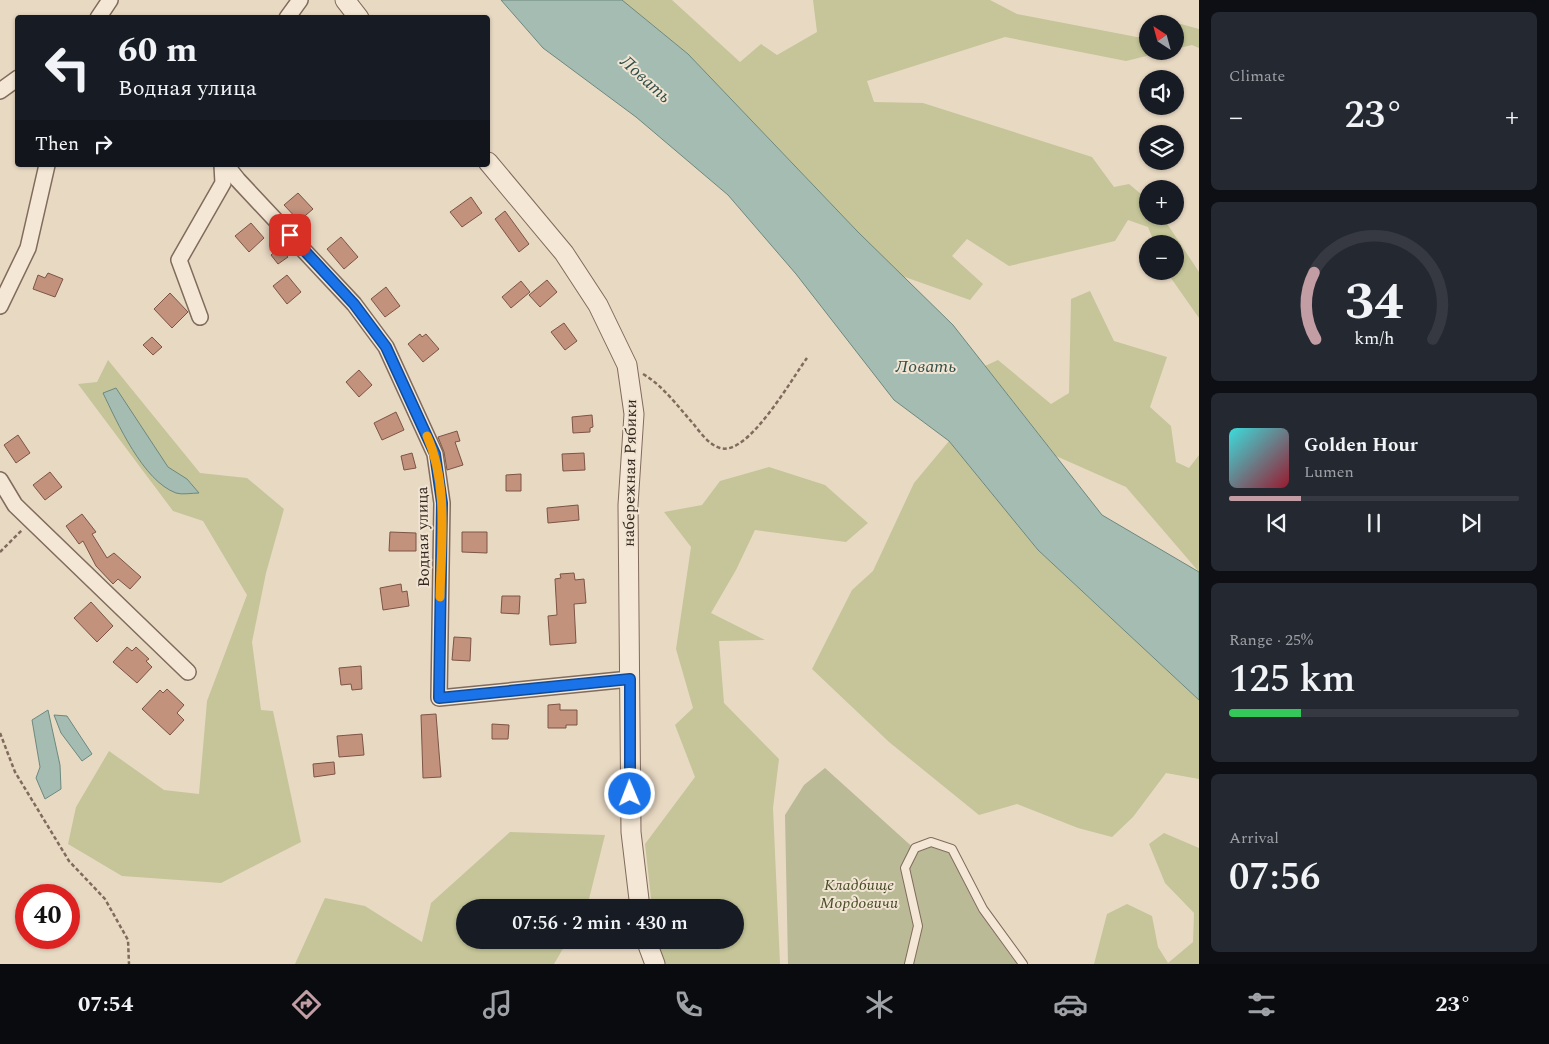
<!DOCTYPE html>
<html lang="en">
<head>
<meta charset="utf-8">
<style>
  body { margin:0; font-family:Spectral,serif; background:#242831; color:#f1f3f6; height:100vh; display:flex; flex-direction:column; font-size:19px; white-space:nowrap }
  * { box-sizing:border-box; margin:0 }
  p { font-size:16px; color:#9ea1a6 }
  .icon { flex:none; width:28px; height:28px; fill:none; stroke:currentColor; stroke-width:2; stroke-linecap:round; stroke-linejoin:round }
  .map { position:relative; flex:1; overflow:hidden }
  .sheet { display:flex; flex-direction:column; gap:12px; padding:12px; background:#0d0f14; width:350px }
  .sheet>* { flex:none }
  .banner { position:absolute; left:15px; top:15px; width:475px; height:152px; border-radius:5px; box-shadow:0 1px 4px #0004; background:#171b24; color:#f1f3f6; overflow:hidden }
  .needle { width:32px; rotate:324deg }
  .buttons { position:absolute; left:1139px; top:15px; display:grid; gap:10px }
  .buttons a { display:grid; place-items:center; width:45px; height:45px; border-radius:50%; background:#171b24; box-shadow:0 1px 4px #0004; font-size:25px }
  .speed { position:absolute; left:15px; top:884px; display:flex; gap:10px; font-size:25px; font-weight:700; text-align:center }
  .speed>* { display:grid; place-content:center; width:65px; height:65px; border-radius:50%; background:#171b24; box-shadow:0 1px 4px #0004; line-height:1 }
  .speed .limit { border:8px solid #d22; background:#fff; color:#111 }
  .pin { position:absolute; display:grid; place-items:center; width:42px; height:42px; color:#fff; margin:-21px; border-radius:10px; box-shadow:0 2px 8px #0006 }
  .me { position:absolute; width:55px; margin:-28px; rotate:359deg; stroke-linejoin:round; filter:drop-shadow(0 0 4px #0008) }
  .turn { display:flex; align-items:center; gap:18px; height:105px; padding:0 20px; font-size:22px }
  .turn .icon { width:65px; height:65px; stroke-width:2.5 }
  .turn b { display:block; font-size:35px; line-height:42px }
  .then { display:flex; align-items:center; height:48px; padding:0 20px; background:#0003; gap:10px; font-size:19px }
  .big { font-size:38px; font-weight:600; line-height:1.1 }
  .sheet .tile { flex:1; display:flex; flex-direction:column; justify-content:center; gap:8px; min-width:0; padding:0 18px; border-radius:8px; background:#242831 }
  .sheet .dial { align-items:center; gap:0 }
  .dial svg { height:130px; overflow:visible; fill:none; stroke:#363941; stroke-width:7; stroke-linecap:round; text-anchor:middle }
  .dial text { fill:#f1f3f6; stroke:none }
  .song { display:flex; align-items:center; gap:15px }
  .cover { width:60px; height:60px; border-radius:8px; background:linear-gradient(135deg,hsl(180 70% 55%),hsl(350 70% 35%)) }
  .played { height:5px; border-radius:2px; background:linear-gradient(90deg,#c29da3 25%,#363941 25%) }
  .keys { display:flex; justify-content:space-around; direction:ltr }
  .heat { display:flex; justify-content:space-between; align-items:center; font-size:28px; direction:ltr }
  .charge { height:8px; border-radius:4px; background:linear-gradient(90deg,#34c759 25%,#363941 0) }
  .trip { position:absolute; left:456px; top:899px; width:288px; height:50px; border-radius:25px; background:#171b24; box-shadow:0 1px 4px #0004; font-weight:600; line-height:50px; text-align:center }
  .dock { display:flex; height:80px; justify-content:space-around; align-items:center; background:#090b0e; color:#9ea1a6 }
  .dock .icon { width:35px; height:35px }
  .dock .current { color:#c29da3 }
  .dock b { font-size:22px; color:#f1f3f6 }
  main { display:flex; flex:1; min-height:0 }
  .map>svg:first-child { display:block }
</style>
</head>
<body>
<main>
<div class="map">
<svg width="1199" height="964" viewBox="0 0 1199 964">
  <rect width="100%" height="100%" fill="#e8d9c3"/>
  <g fill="#c5c599">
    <path d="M622,0h50l68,62 21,-18 16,11 40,-23 -4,-32h177l27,14 125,24 5,-3 1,16h19l-41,10 -121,-24 -138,44 7,21 49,1 169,54 22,30 15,-3 18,15 1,17h14l37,56v46l-33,-47h9v-27h-20l-7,-17 -20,-7 -13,21 -106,25 -42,-27 -15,17 31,28 -13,16 -68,-24 -44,-44 -170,-178z"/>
    <path d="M1170,21l29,8v19l-7,-3 -17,4v-25h-10z"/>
    <path d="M1090,291l24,50 53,16 -17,50 21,19 5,36 13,6 10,-13v117l-73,-85 -70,-31 -71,-90 13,-6 53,44 18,-11 2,-94z"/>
    <path d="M108,360l92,113 47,5 37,31 -18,64 -14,69 9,68 12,1 28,131 -80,41 -99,-7 -54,-32 8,-37 33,-56 55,39 35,4 8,-93 40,-106 -44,-74 -30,-10 -95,-127 19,-2z"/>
    <path d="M949,441l89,109 161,150v79l-33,-6 -33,44 -21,20 -34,-9 -61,-24 -38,11 -90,-73 -77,-73 40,-79 21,-19 41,-88z"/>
    <path d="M769,467l56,18 43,38 -22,19 -91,-12 -19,40 -25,43 54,27 -46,1 5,62 55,56 -6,49 7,156h-115l-9,-24h79v-32l-83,-1 -7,-63 50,-67 -20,-52 18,-17 -17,-59 15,-102 -27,-35 38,-7 18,-24z"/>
    <path d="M510,832l95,3 -18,72 -122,1v32h103l-14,24h-259l30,-66 40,8 57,36 9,-39z"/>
    <path d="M1164,833l35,15v116h-105l13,-50 20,-10 25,12 6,31 10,16 25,-21 1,-29 -29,-30 -16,-39z"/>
  </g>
  <path fill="#baba97" d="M825,768l93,84 13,-5 18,6 30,59 38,52h-229l-3,-149 19,-30z"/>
  <g fill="#a5bcb2" stroke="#6d887e">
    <path d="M501,0h121l66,54 170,178 95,93 149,190 97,57v128l-161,-150 -89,-109 -55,-41 -98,-126 -68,-79 -92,-78 -93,-69z"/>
    <path d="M116,388l52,79 19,12 12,14c-7,0 -17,2 -23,0 -33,-12 -59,-71 -73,-100z"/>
    <path d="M48,710l12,55 1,24 -16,10 -9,-21 4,-11 -8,-47z"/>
    <path d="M54,715l13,1 25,38 -10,7 -21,-28z"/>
  </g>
  <g fill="#c2927d" stroke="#7d5445">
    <path d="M298,193l15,16 -14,12 -15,-16z"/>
    <path d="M471,197l11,16 -20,14 -12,-15z"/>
    <path d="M505,211l24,33 -10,8 -24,-33z"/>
    <path d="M251,223l13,15 -15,14 -14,-16z"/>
    <path d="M341,237l17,20 -14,12 -17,-20z"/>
    <path d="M280,247l8,10 -10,7 -7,-9z"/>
    <path d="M48,273l15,6 -8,18 -22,-8 5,-14 7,3z"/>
    <path d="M287,275l14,17 -14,12 -14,-18z"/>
    <path d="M547,280l10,12 -17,15 -11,-12z"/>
    <path d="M521,281l9,11 -19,16 -9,-11z"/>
    <path d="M386,287l14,19 -15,11 -14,-18z"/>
    <path d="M170,293l18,19 -16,16 -18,-19z"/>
    <path d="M564,323l13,18 -12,9 -14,-18z"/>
    <path d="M420,334l2,3 4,-3 13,15 -16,13 -15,-18z"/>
    <path d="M152,337l10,10 -9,8 -10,-10z"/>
    <path d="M359,370l13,15 -13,12 -13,-15z"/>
    <path d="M396,412l8,18 -22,10 -8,-17z"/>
    <path d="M592,415l1,12 -3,1v4l-17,1 -1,-16z"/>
    <path d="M457,431l3,10 -5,1 8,23 -16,5 -3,-18 -6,-15z"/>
    <path d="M18,435l12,18 -14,10 -12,-18z"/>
    <path d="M412,453l4,15 -12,2 -3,-14z"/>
    <path d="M584,453l1,17 -22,1 -1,-17z"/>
    <path d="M50,472l12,15 -17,13 -12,-15z"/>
    <path d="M521,474v17h-15v-16z"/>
    <path d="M578,505l1,15 -31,3 -1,-15z"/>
    <path d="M82,514l14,18 -4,2 15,24 7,-5 27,24 -11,12 -12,-10 -5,5 -17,-18 -13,-25 -4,3 -13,-18z"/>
    <path d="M390,532l26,1v18h-27z"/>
    <path d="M462,532h25v21l-25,-1z"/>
    <path d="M574,573l1,7 9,-1 2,24 -12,1 2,39 -26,2 -2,-29 9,-1 -2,-36 6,-1 -1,-4z"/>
    <path d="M401,584l1,8 5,-1 2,15 -26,4 -3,-22z"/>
    <path d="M502,596h18l-1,18 -18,-1z"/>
    <path d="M91,602l22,24 -16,16 -23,-24z"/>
    <path d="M454,637l17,1 -1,23 -18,-1z"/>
    <path d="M127,647l5,4 4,-4 13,12 -3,2 6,6 -15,16 -24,-21z"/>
    <path d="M361,666l1,23 -10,1 -1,-6 -10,1 -2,-17z"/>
    <path d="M167,689l17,16 -7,8 7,7 -14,15 -28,-26 18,-19 3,3z"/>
    <path d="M560,704v6h17v15h-11v3h-18v-23z"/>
    <path d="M436,714l5,63 -18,1 -2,-63z"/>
    <path d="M492,724l17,1 -1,14h-16z"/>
    <path d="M362,734l2,21 -25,2 -2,-21z"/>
    <path d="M334,762l1,12 -21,3 -1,-13z"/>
  </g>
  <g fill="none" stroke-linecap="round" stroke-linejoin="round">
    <defs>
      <path id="service" d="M909,964l9,-38 -13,-58 10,-20 16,-6 21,7 31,60 40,55"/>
      <g id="minor">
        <path d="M98,18l12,-18"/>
        <path d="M287,18l13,-18"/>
        <path d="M0,91l18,-13"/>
        <path d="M226,165l12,15 116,124 32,43 49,107 7,49 -3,195 191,-19"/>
        <path d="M0,306l28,-58 19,-83"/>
        <path d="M200,317l-21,-57 44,-77 -1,-18"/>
        <path d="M0,480l15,25 173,167"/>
      </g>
      <g id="tertiary">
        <path d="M345,0l14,18"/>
        <path d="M488,162l76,91 34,52 29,60 7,49 -6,91 3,327 9,76"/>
        <path d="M646,940l9,24"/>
      </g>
    </defs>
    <use href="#service" stroke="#806b5c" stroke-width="10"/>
    <use href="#minor" stroke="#806b5c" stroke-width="18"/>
    <use href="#tertiary" stroke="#806b5c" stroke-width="21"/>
    <g stroke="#806b5c" stroke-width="2.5" stroke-dasharray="4 2.5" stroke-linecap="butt">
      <path d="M643,374c19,11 33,30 47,46 9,10 17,24 30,28 28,9 72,-70 87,-90"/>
      <path d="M0,552l22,-22"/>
      <path d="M0,733l15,39 54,89 36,38 23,41 1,24"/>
    </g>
    <use href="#service" stroke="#f4e7d5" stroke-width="8"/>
    <use href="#minor" stroke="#f4e7d5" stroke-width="15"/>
    <use href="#tertiary" stroke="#f4e7d5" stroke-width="19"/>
  </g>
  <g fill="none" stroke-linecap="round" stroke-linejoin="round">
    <defs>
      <path id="route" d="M290,235l64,69 32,43 49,107 7,49 -3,195 191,-19v115"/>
    </defs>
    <use href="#route" stroke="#114b97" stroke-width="12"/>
    <use href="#route" stroke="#1a73e8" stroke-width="9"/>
    <path stroke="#f59e0b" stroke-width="9" d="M427,436c22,49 14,109 13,161"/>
  </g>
  <g text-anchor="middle" stroke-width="4" stroke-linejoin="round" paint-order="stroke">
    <g font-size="16" fill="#32261e" stroke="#f1e4d2">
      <text transform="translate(629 473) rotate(-89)" y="6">набережная Рябики</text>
      <text transform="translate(422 537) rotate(-91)" y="6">Водная улица</text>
    </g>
    <g font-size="16" font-style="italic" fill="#474c27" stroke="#f1e4d2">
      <text x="859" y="890">Кладбище<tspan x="859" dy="18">Мордовичи</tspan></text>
    </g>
    <g font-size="18" font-style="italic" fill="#2f504a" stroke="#f1e4d2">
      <text transform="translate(646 79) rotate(42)" y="6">Ловать</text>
      <text x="926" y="372">Ловать</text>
    </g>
  </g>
</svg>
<div class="buttons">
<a><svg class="needle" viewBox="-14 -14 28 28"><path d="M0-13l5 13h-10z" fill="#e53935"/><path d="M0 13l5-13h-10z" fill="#9ea1a6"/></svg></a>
<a><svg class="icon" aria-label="sound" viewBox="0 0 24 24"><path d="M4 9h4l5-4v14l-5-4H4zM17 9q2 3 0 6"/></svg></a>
<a><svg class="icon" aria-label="layers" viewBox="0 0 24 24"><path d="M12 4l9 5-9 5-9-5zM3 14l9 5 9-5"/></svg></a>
<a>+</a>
<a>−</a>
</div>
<div class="speed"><div class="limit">40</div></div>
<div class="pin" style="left:290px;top:235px;background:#d93025"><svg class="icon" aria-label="arrive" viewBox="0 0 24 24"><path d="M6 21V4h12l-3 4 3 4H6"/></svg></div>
<svg class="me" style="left:630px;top:794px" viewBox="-20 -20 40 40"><circle r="17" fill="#1a73e8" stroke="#fff" stroke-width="3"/><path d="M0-11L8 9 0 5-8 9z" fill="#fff"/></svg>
<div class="trip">07:56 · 2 min · 430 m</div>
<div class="banner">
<div class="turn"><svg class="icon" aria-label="left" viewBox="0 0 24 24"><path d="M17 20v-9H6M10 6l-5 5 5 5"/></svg><div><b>60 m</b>Водная улица</div></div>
<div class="then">Then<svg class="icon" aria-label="right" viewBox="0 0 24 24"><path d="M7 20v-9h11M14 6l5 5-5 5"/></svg></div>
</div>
</div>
<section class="sheet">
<div class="tile"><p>Climate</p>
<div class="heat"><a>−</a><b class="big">23°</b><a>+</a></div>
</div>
<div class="tile dial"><svg viewBox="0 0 100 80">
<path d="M14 69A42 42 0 1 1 86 69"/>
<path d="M14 69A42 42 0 0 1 13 28" stroke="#c29da3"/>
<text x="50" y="56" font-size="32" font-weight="700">34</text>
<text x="50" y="72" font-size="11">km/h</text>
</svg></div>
<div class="tile">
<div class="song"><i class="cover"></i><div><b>Golden Hour</b><p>Lumen</p></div></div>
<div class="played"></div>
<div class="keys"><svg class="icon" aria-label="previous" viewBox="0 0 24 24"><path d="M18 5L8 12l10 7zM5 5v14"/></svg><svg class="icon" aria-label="pause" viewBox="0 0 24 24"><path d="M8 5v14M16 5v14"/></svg><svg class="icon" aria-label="next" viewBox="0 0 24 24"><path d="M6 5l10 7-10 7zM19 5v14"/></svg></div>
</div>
<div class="tile"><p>Range · 25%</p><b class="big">125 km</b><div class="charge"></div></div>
<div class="tile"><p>Arrival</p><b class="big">07:56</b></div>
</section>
</main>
<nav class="dock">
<b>07:54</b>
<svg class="icon current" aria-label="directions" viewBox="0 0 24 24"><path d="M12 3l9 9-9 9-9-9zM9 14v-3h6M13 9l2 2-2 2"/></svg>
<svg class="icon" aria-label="music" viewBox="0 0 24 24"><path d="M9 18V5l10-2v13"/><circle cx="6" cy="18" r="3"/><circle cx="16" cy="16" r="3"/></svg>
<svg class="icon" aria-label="phone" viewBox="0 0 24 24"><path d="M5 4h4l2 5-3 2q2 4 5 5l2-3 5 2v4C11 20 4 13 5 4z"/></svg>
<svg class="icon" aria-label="climate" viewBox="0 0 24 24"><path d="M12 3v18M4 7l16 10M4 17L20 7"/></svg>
<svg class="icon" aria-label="car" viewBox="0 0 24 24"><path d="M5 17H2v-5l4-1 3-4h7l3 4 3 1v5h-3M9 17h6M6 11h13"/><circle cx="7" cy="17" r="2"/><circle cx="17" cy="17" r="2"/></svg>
<svg class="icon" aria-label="filters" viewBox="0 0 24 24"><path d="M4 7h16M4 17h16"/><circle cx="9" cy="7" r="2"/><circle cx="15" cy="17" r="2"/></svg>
<b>23°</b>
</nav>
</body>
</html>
